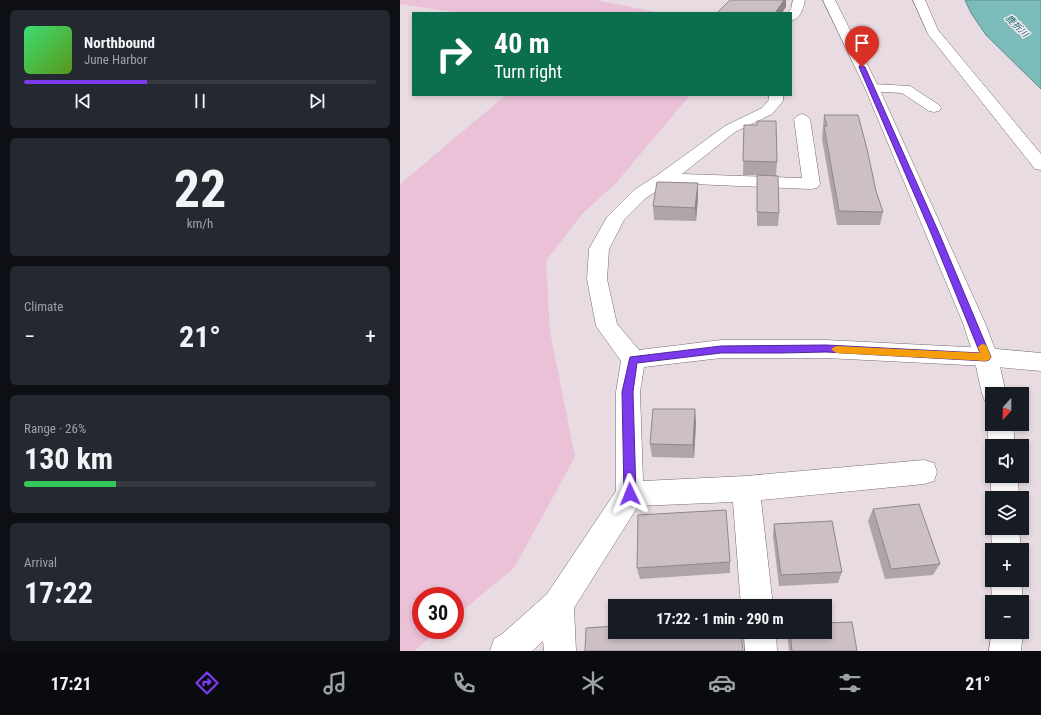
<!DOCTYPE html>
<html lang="en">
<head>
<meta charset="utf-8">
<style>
  body { margin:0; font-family:"Roboto Condensed","Noto Sans JP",sans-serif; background:#242831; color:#f1f3f6; height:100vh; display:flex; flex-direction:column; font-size:15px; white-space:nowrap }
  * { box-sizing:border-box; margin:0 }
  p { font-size:13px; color:#9ea1a6 }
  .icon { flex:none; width:22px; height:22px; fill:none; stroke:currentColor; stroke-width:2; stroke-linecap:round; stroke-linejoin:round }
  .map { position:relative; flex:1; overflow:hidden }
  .sheet { display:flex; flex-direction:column; gap:10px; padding:10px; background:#0d0f14; width:400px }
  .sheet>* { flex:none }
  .top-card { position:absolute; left:12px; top:12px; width:380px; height:84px; border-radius:0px; box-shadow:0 2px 6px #0003; background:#0b6e4f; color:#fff; overflow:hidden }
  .needle { width:26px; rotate:201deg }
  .tools { position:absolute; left:585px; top:387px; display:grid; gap:8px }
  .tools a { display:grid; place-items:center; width:44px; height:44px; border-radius:0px; background:#171b24; box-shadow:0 2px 6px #0003; font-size:20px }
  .speed { position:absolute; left:12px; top:587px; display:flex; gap:8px; font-size:20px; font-weight:700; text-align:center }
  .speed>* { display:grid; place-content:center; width:52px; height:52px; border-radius:50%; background:#171b24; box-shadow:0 2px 6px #0003; line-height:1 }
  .speed .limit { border:6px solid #d22; background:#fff; color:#111 }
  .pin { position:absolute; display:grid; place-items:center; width:34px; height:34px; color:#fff; margin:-41px -17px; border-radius:50% 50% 50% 0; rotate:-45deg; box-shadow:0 0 4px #0007 }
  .pin .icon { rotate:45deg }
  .me { position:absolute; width:44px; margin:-22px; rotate:358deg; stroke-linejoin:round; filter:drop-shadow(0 0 3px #0008) }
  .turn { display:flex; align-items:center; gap:14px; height:84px; padding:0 16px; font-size:18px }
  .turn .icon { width:52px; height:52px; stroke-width:2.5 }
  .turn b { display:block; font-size:28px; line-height:34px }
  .big { font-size:30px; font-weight:700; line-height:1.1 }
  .sheet .tile { flex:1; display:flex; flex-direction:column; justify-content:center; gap:6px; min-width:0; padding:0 14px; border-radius:6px; background:#242831 }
  .sheet .dial { align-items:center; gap:0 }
  .dial b { font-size:52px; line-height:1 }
  .song { display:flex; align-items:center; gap:12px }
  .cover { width:48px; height:48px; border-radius:6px; background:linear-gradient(135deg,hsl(140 70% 55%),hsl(90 70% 35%)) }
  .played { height:4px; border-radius:2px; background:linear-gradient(90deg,#7c3aed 35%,#363941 35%) }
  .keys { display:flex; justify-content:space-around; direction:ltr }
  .heat { display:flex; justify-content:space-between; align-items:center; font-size:22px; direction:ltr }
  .charge { height:6px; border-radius:3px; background:linear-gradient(90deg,#34c759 26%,#363941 0) }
  .trip { position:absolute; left:208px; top:599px; width:224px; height:40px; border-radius:0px; background:#171b24; box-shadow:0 2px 6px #0003; font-weight:700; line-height:40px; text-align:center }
  .tabs { display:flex; height:64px; justify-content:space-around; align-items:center; background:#090b0e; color:#9ea1a6 }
  .tabs .icon { width:28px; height:28px }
  .tabs .active { color:#7c3aed }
  .tabs b { font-size:18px; color:#f1f3f6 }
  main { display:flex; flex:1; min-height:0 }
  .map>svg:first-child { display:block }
</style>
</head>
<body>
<main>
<section class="sheet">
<div class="tile">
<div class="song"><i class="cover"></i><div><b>Northbound</b><p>June Harbor</p></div></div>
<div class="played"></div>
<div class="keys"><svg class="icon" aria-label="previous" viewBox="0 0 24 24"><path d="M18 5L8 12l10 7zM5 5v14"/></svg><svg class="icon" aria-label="pause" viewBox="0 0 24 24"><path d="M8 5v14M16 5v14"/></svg><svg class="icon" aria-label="next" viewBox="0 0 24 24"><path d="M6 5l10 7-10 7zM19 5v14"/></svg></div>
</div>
<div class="tile dial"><b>22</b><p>km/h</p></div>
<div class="tile"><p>Climate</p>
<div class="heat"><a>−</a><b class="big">21°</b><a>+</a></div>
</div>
<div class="tile"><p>Range · 26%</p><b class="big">130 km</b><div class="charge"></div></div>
<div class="tile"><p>Arrival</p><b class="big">17:22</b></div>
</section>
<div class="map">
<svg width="641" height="651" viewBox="0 0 641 651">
  <rect width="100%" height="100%" fill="#e9dbe2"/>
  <g fill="#ebc1d8">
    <path d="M0,0h196l65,13h-202l-59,-9z"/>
    <path d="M106,95h184l-74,88 -34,31 -36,47 4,70 25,126 -61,111 -59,49v-21h-34v34h18l-25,21h-14v-467z"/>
  </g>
  <path fill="#7bbcbb" stroke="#608c8c" d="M565,0h76v89l-55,-54 -15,-22z"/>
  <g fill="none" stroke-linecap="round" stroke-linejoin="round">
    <defs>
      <g id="minor">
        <path d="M393,0h12c-2,9 -4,18 -14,21v-8h-3l3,-4z"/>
        <path d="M513,0h12l13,30 103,124v16l-6,-1 -107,-135z"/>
        <path d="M472,84l38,2 29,19 2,3 -2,3 -5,1 -5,-1 -27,-18 -35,-2 -2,-3 2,-3z"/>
        <path d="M369,95h14v6l-11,13 -37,18 -53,42 120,4 -8,-59 3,-3 5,-2 5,2 3,3 10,65 -3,4 -6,1 -142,-6 -23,15 -22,22 -15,29 -2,30 10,45 22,26 82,-10h105l160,8 55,5v18l-55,-5 -160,-8h-105l-77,9 -4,25 3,89 103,-5 178,-16 10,3 3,9 -3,9 -10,3 -163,16 12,106h-32l-8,-104 -95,4 -64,102 2,43h-32l-1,-10 -11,10h-42l4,-12 8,-5 45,-40 69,-103v-99l5,-31 -25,-35 -9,-47 2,-30 18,-32 27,-27 25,-16 66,-48 37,-18 7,-8z"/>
        <path d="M344,632h32l1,19h-32z"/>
      </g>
      <g id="secondary">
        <path d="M423,0h12l44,88 106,235 13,34 8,37h-14v9l-7,-2 -3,-7 -8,-37 -11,-34 -98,-235z"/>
        <path d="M591,416l1,8h21l2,22h-23v6c-5,-11 -6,-25 -1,-36z"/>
        <path d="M592,473v3h26l1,22h-27v2l-2,-24z"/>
        <path d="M592,525v3h27l2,22h-29v2l-1,-24z"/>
        <path d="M592,577v3h29l2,22 -1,1v-1h-30v1l-1,-23z"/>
        <path d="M592,629v3h30v-3l1,3 -2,19h-32z"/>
      </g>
    </defs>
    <use href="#minor" stroke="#776b71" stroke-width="1"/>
    <use href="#secondary" stroke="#776b71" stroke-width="1"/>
    <use href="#minor" fill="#fff" fill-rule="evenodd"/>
    <use href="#secondary" fill="#fff" fill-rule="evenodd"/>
  </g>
  <g fill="#afa4aa">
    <path d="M424,115l52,76 7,21 -3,13h-43l-15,-86z"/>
    <path d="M344,125l33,37 -1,14 3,37 -1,13h-21v-51h-14z"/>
    <path d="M298,197l-2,24 -42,-1 -1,-14z"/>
    <path d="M296,422l-2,36 -42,-1 -2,-13z"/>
    <path d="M473,509l67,55 -7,11 -48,4 -17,-58z"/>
    <path d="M374,524l68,48 -4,11 -59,3 -6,-50z"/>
    <path d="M330,562v11l-90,6 -3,-11z"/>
    <path d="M387,632h38l32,19h-68z"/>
  </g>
  <g fill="#8f868b">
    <path d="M384,0h2v7l-4,6h-7z"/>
    <path d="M298,183v14l-2,24 -1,-13z"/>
    <path d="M295,409l1,13 -2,36 -1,-13z"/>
  </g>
  <g fill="#ccbfc6" stroke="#8f868b">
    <path d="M330,0h54l-9,13h-49l-8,-1z"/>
    <path d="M424,115h34l9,34 9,42 7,21 -44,-1 -15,-85h3z"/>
    <path d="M357,121h19l1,41 -34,-1 1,-36h13z"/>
    <path d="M357,175l21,1 1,37 -22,-1z"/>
    <path d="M257,182l41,1 -3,25 -42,-2z"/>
    <path d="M253,409h42l-2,36 -43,-1z"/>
    <path d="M519,504l21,60 -49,5 -18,-60z"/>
    <path d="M326,510l4,52 -93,6 1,-53z"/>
    <path d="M432,521l10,51 -61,3 -7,-51z"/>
    <path d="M338,605v1h-12z"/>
    <path d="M452,622l5,29h-65l-2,-19h35v-9z"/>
    <path d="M215,626v6h126l2,19h-158l1,-23z"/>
  </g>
  <path fill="#7c3aed" stroke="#51269a" d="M460,65l5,2 74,166 52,124 -2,3 -3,1 -160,-9 -45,1h-60l-84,10 -4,29 3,102 -2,4 -4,1 -4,-1 -2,-4 -2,-102 8,-35 91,-11 105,-1 154,8 -49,-120 -72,-166z"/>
  <path fill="#f59e0b" d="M582,344l4,1 5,12 -2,3 -3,1 -150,-8 -5,-4 5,-3 144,7 -2,-6z"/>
  <g text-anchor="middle" stroke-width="3" stroke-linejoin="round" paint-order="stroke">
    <g font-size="9" font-style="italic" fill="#056565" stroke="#f6e9f0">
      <text transform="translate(617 26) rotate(45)" y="3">鹿折川</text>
    </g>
  </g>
</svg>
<div class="tools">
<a><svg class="needle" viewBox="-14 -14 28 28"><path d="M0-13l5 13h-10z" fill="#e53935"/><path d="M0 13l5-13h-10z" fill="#9ea1a6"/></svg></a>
<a><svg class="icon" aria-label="sound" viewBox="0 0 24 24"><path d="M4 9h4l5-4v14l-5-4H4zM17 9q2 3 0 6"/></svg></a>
<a><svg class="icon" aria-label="layers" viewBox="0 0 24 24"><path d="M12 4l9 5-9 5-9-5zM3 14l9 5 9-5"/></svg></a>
<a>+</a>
<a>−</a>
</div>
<div class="speed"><div class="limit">30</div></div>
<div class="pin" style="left:462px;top:67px;background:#d93025"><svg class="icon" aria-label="arrive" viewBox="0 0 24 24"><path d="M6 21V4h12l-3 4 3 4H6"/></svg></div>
<svg class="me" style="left:230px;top:494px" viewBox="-20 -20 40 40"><path d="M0-17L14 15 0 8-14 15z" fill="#7c3aed" stroke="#fff" stroke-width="4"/></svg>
<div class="trip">17:22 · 1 min · 290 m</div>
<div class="top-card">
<div class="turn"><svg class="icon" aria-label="right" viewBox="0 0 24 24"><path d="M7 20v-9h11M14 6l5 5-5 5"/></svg><div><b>40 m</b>Turn right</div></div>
</div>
</div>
</main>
<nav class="tabs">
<b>17:21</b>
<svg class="icon active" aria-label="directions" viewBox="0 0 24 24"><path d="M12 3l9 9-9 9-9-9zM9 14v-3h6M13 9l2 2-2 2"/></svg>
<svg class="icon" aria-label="music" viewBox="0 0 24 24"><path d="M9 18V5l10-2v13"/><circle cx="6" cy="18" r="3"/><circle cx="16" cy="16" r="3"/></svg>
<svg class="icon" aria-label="phone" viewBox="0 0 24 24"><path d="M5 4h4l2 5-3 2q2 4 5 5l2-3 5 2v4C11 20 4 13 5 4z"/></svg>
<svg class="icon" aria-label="climate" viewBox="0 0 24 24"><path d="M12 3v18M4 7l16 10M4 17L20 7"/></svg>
<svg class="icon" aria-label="car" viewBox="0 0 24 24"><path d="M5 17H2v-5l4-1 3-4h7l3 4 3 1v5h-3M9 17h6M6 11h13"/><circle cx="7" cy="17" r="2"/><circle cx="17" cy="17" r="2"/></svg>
<svg class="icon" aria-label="filters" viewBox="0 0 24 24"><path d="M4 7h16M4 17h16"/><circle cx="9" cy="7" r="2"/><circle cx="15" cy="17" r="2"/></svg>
<b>21°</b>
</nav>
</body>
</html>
